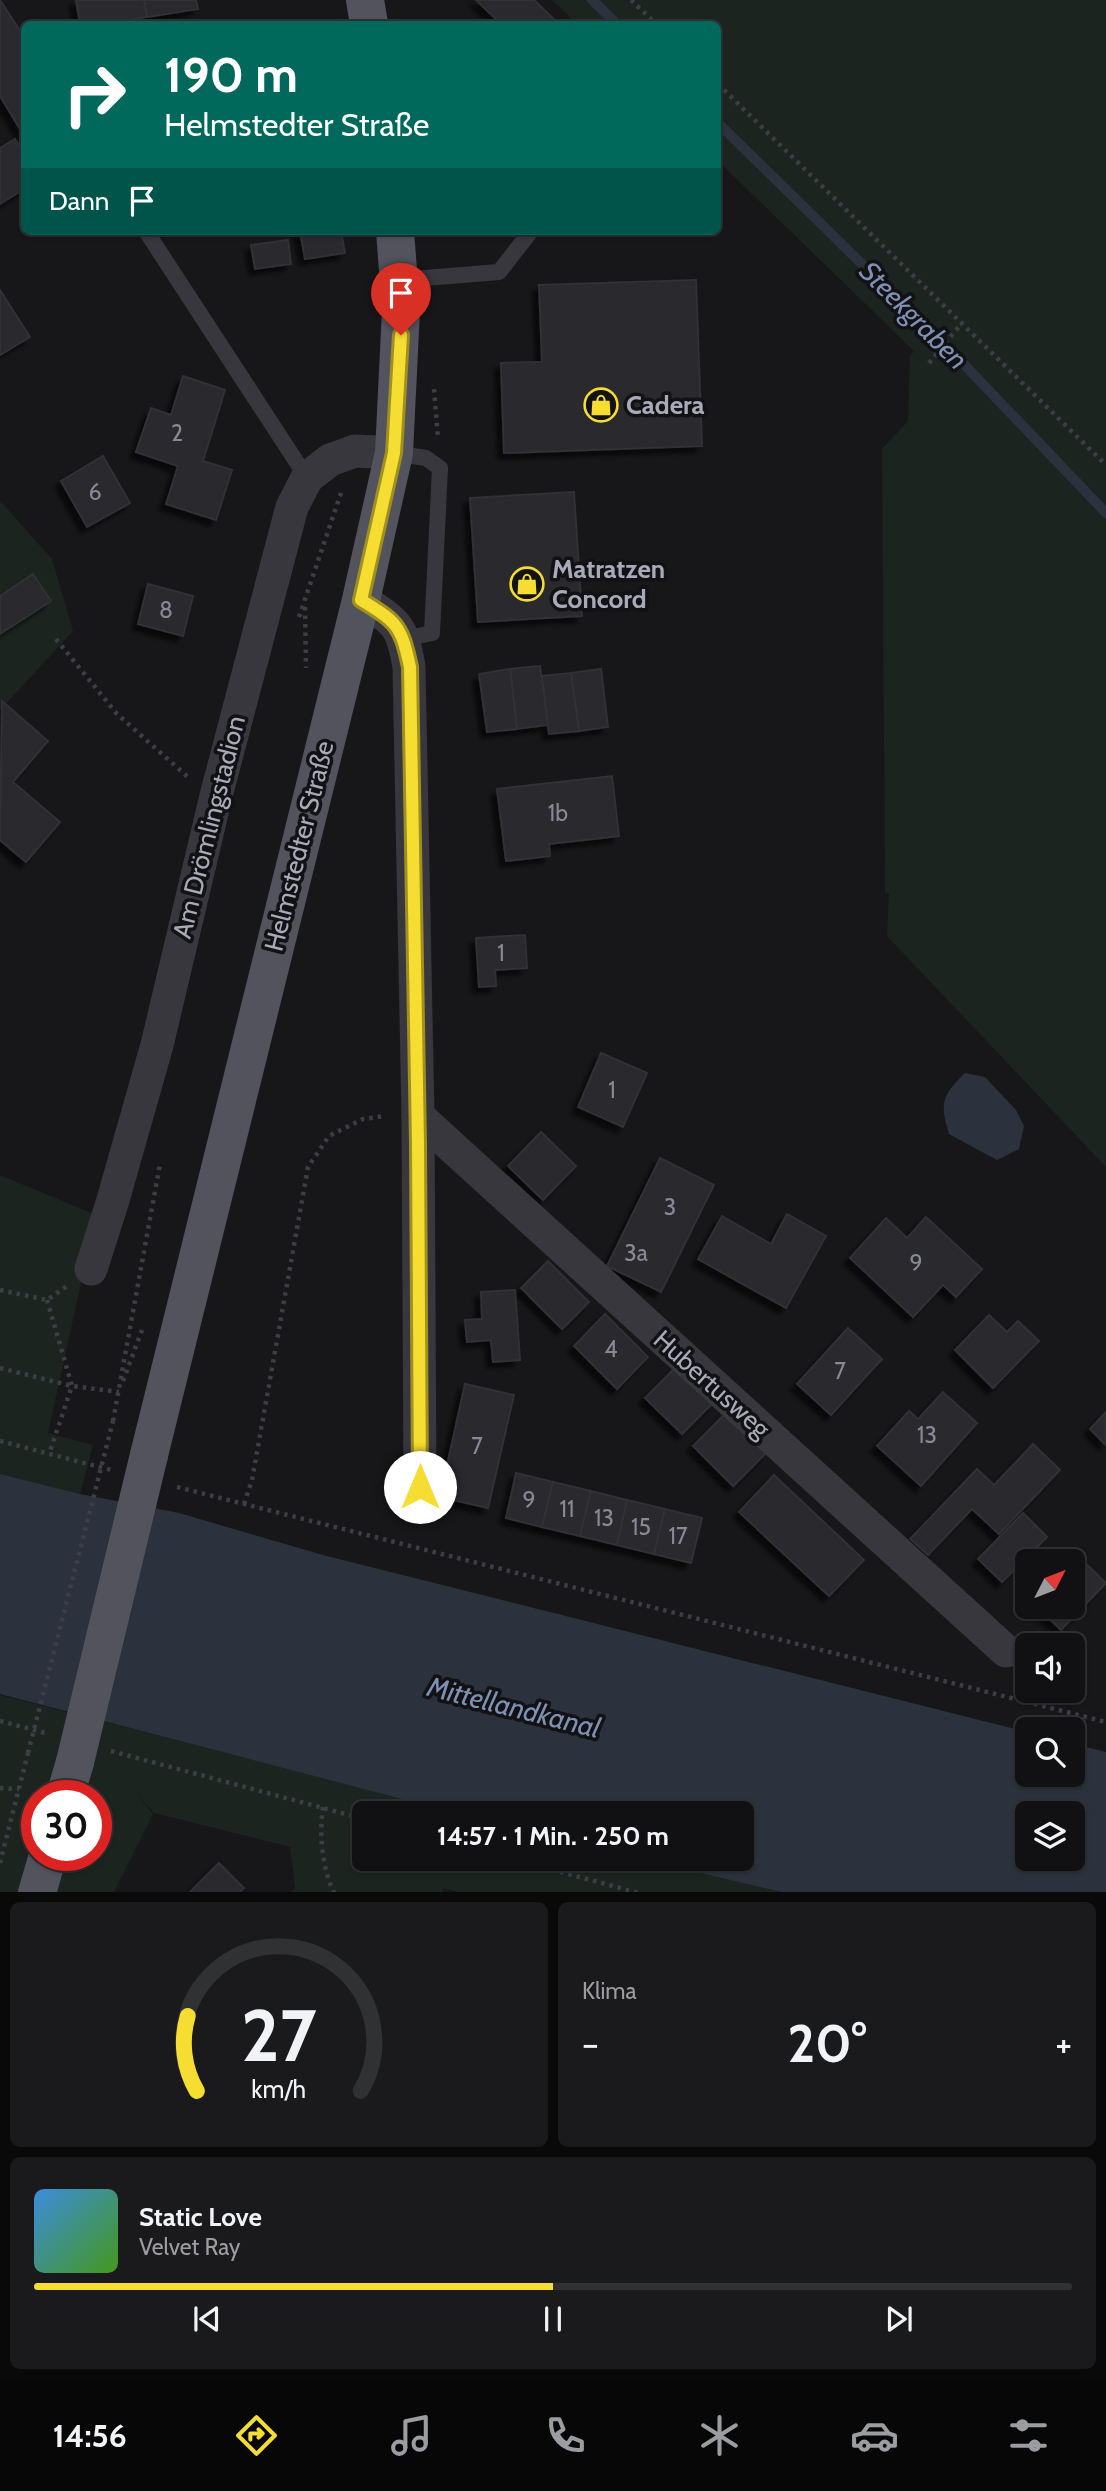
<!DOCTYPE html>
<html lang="de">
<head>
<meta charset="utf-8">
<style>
  body { margin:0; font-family:Cabin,sans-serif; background:#1a1a1c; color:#f1f3f6; height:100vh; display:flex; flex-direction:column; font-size:26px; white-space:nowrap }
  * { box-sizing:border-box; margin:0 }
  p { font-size:23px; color:#9c9da0 }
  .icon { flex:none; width:38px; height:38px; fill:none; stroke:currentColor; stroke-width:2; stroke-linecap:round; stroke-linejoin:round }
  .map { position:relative; height:1892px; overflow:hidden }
  .panel { display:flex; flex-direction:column; gap:10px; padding:10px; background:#09090a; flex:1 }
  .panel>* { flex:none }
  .hud { position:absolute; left:21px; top:21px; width:700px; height:214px; border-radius:10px; box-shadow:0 2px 5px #0004,0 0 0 2px #303133; background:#00695c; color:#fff; overflow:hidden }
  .needle { width:46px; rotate:48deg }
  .tools { position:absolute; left:1015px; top:1549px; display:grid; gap:14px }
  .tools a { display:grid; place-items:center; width:70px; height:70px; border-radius:10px; background:#111113; box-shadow:0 2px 5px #0004,0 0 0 2px #303133; font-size:35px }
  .speed { position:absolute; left:21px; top:1780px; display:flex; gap:14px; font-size:35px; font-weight:700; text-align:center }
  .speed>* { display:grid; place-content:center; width:91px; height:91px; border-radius:50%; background:#111113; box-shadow:0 2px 5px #0004,0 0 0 2px #303133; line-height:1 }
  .speed .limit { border:10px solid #d22; background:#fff; color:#111 }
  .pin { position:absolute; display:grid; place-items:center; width:60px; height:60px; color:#fff; margin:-72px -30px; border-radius:50% 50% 50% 0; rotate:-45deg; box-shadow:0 0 7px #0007 }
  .pin .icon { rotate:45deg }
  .me { position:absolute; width:77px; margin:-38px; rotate:0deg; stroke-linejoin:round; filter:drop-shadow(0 0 5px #0008) }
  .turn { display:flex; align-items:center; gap:24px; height:147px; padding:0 28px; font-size:32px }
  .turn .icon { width:91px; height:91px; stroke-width:2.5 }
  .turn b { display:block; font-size:49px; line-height:60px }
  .then { display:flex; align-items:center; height:66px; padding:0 28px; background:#0003; gap:14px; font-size:26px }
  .big { font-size:52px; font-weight:800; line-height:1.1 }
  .panel .card { flex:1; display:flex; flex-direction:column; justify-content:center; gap:10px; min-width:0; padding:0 24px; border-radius:10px; background:#1a1a1c }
  .panel .dial { align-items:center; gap:0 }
  .dial svg { height:182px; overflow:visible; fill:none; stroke:#303133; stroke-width:7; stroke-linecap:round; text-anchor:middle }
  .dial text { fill:#f1f3f6; stroke:none }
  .song { display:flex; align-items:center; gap:21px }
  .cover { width:84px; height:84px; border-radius:10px; background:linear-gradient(135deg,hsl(210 70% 55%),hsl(100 70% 35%)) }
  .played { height:7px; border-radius:4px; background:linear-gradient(90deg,#f6dd31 50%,#303133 50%) }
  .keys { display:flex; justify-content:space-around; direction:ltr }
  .heat { display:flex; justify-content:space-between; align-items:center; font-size:38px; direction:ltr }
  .panel .tiles { flex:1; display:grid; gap:10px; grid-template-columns:1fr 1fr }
  .card:last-child { grid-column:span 2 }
  .trip { position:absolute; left:352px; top:1801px; width:402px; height:70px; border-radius:10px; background:#111113; box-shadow:0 2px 5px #0004,0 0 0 2px #303133; font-weight:800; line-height:70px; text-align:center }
  .tab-bar { display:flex; height:112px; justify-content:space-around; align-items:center; background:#070708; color:#9c9da0 }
  .tab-bar .icon { width:49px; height:49px }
  .tab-bar .selected { color:#f6dd31 }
  .tab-bar b { font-size:32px; color:#f1f3f6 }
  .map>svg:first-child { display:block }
</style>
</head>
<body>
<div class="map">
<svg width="1106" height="1893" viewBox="0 0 1106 1893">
  <defs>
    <filter id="shadow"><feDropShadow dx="-6" dy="6" stdDeviation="2" flood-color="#0009"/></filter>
  </defs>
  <rect width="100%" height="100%" fill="#171719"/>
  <g fill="#1c241f" fill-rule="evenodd">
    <path d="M552,0h554v1167l-219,-231 2,-42 -4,-1 -3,-444 26,-28 2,-65 4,-5 -196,-190v-137h-141z"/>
    <path d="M0,501l52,58 21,72 -73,79z"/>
    <path d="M0,1175l96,40 -48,218 45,12 -13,49 -80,-20z"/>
    <path d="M0,1695l462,118h-98v45l281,1 136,33 -319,1 -18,-5 -2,5 -151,-1 4,-4 -5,-41 -136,-34 -18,-21 17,22 -39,78h-114zM37,1796h59v59h-59z"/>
  </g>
  <g fill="#2c323d" fill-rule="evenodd">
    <path d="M965,1073l20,4 31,33 8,16 -5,23 -22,11 -48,-26c-9,-30 -8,-38 16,-61z"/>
    <path d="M0,1474l80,20 99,19 144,42 704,177v42h46v-30l33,8v140h-325l-139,-33 100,-1v-45h-286l-456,-119zM1027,1813h46v45h-46z"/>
  </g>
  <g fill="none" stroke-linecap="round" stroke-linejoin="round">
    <g stroke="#2c323d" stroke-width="10">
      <path d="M592,0l25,24"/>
      <path d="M718,123l237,232 151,158"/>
    </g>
  </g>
  <g fill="#2a2a2d" stroke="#313035" stroke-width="2" filter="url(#shadow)">
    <path d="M0,0l24,37v99l-24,-40z"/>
    <path d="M76,0h68l3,17 -44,7h-23z"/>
    <path d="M144,0h52l2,9 -51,8z"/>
    <path d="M476,0h58l25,24h-58z"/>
    <path d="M15,139l9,15v35l-24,15v-56z"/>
    <path d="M300,231h41l4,22 -40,6z"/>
    <path d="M288,240l3,24 -36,5 -4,-24z"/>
    <path d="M696,280l6,166 -198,7 -3,-90 41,-1 -3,-77z"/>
    <path d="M0,290l30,47 -30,18z"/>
    <path d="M183,376l42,14 -22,71 29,9 -16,50 -50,-16 12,-38 -42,-14 15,-44 20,7z"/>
    <path d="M103,456l27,47 -43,24 -26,-46z"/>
    <path d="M574,492l8,124 -104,6 -8,-124z"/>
    <path d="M33,574l18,27 -51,33v-38z"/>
    <path d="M148,584l45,12 -10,40 -45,-12z"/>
    <path d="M540,666l8,59 -31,4 -7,-60z"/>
    <path d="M510,669l7,60 -30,3 -8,-58z"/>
    <path d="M601,669l7,58 -29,4 -8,-58z"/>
    <path d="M571,673l8,58 -30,3 -7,-58z"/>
    <path d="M2,701l46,40 -35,41 47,40 -34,40 -26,-22z"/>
    <path d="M612,776l7,60 -70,8 1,12 -44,5 -9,-72z"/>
    <path d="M525,935l2,33 -32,2 1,16 -17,1 -3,-49z"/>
    <path d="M601,1053l46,20 -24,54 -45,-20z"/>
    <path d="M541,1132l35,34 -33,34 -35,-34z"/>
    <path d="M660,1158l54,27 -53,107 -54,-26z"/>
    <path d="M787,1214l39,22 -40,72 -88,-49 24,-43 49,28z"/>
    <path d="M926,1217l56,52 -26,28 -13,-12 -30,32 -63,-59 36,-40 21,20z"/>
    <path d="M548,1261l41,41 -27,27 -41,-41z"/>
    <path d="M515,1290l5,70 -27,2 -2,-22 -24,2 -2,-22 17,-1 -1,-27z"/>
    <path d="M605,1314l43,43 -31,32 -43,-43z"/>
    <path d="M989,1315l18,17 11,-11 21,20 -46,47 -38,-38z"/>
    <path d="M848,1328l34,31 -51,56 -34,-31z"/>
    <path d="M677,1366l36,37 -31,31 -37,-36z"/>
    <path d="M465,1384l49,11 -26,113 -48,-11z"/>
    <path d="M943,1392l34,31 -56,63 -44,-40 32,-35 9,8z"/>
    <path d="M1106,1412v33l-16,-16z"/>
    <path d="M726,1413l40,40 -33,33 -40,-40z"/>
    <path d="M1033,1444l27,26 -61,64 -27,-25 -44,46 -18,-16 67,-70 17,16z"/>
    <path d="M516,1473l37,9 -11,45 -36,-9z"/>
    <path d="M774,1475l90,85 -35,36 -90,-84z"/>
    <path d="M553,1482l38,9 -11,45 -38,-9z"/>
    <path d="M591,1491l36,9 -10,45 -37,-9z"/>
    <path d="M627,1500l38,9 -11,45 -37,-9z"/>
    <path d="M665,1509l37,9 -11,45 -37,-9z"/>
    <path d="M1023,1513l24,24 -45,45 -24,-23z"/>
    <path d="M1077,1555l29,28 -45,47 -25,-24h37v-45h-2z"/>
    <path d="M219,1863l25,25 -5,5h-50z"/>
  </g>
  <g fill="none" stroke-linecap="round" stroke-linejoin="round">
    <g stroke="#3d3e45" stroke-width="4.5" stroke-dasharray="3.5 5" stroke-linecap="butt">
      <path d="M631,0l25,24"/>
      <path d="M718,84l388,381"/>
      <path d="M929,363l33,-40"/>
      <path d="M434,389l4,50"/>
      <path d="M305,607l1,61"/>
      <path d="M299,617l42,-124"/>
      <path d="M56,639l61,75 72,64"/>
      <path d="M0,1290l47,10 20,-14"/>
      <path d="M47,1300l25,86 -23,68"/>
      <path d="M0,1368l72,18 47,6"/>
      <path d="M123,1381l19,-51"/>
      <path d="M113,1421l47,-257"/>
      <path d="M0,1441l111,29"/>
      <path d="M177,1487l929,235"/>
      <path d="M244,1504l8,-24 56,-313 21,-31 34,-17 22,-3"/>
      <path d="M0,1721l49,13"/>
      <path d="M111,1751l253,68"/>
      <path d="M0,1788l19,1"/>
      <path d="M323,1807c-4,28 -1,60 11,86"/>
      <path d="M511,1858l127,35"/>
      <path d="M0,1863l28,-110"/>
    </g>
    <g stroke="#38373e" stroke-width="16">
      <path d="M146,231l161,247"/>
      <path d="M400,280l99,-8 32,-41"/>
      <path d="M394,453l32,5 14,10 -8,165 -28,6"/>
    </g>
    <g stroke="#38373e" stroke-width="33">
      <path d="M361,600c36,22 41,25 48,67l9,449 2,371"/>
      <path d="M418,1116l588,535"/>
      <path d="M91,1269l22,-69 44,-155 59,-249 76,-289 15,-29 23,-18 25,-9 39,2"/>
    </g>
    <g stroke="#53535d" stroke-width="38">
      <path d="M365,0l4,24"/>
      <path d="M149,1455l212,-855 33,-147 7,-143 -6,-79"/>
      <path d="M65,1796l10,-34"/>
      <path d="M37,1893l11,-38"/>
    </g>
    <path stroke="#3d3e45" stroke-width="4.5" stroke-dasharray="3.5 5" stroke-linecap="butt" d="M28,1753l85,-332"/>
    <path stroke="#53535d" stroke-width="38" d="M75,1762l74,-307"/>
  </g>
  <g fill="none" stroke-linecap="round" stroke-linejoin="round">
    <defs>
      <path id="route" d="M401,335l-7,118 -33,147c36,22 40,25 49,67l8,476 2,344"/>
    </defs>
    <use href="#route" stroke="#a09020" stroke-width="18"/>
    <use href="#route" stroke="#f6dd31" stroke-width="12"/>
  </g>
  <defs>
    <symbol id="shop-ring" viewBox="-11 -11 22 22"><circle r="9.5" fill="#121214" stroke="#f6dd31" stroke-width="1.5"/><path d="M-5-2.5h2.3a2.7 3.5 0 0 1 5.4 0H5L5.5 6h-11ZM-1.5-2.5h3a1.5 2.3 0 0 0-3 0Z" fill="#f6dd31"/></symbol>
  </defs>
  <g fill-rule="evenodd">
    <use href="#shop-ring" x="582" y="386" width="38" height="38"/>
    <use href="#shop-ring" x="508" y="565" width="38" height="38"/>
  </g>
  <g text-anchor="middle" stroke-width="7" stroke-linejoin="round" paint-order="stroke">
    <g font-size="23" fill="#888995">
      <text x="177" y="441">2</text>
      <text x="95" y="500">6</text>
      <text x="166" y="618">8</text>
      <text x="558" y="821">1b</text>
      <text x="501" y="961">1</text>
      <text x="612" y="1098">1</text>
      <text x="670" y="1215">3</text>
      <text x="636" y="1261">3a</text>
      <text x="916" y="1271">9</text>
      <text x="611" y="1357">4</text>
      <text x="840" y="1379">7</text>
      <text x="927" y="1443">13</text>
      <text x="477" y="1454">7</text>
      <text x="529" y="1508">9</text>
      <text x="567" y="1517">11</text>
      <text x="604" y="1526">13</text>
      <text x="641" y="1535">15</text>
      <text x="678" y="1544">17</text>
    </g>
    <g font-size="26" font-weight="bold" fill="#a8aab9" stroke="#121214" text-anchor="start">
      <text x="626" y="414">Cadera</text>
      <text x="552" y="578">Matratzen<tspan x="552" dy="30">Concord</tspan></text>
    </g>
    <g font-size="26" fill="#a8aab9" stroke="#121214">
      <text transform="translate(209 827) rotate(-76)" y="9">Am Drömlingstadion</text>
      <text transform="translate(299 846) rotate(-76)" y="9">Helmstedter Straße</text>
      <text transform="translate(712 1384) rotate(42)" y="9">Hubertusweg</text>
    </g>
    <g font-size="28" font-style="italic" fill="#7f90b5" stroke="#121214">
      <text transform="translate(914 315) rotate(45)" y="10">Steekgraben</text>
      <text transform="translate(514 1707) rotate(14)" y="10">Mittellandkanal</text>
    </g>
  </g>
</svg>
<div class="tools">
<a><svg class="needle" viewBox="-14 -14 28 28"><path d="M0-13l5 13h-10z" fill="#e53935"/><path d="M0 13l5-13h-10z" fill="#9c9da0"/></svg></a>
<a><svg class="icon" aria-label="sound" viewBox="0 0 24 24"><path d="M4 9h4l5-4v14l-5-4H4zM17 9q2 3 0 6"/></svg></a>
<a><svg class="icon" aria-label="search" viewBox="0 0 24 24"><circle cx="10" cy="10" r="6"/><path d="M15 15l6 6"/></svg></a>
<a><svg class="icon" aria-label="layers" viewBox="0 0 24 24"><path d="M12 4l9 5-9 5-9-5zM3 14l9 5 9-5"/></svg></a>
</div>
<div class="speed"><div class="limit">30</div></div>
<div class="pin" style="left:401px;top:335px;background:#d93025"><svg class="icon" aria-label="arrive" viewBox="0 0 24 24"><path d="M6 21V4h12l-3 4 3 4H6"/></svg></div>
<svg class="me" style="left:420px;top:1487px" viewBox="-20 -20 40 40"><circle r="19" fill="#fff"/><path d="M0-13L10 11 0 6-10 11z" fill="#f6dd31"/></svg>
<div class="trip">14:57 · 1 Min. · 250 m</div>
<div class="hud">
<div class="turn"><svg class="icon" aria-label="right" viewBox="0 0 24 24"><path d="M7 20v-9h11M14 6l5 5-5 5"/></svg><div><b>190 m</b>Helmstedter Straße</div></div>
<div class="then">Dann<svg class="icon" aria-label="arrive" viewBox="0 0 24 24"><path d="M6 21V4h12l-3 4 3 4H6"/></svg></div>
</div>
</div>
<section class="panel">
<div class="tiles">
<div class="card dial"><svg viewBox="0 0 100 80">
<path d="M14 69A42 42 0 1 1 86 69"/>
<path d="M14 69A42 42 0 0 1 10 36" stroke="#f6dd31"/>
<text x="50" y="56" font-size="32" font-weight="700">27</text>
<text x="50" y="72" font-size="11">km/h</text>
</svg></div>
<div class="card"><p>Klima</p>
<div class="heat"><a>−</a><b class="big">20°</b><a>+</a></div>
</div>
<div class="card">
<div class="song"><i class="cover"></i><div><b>Static Love</b><p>Velvet Ray</p></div></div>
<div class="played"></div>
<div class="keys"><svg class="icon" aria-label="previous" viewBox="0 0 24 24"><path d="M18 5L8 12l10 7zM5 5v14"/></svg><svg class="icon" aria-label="pause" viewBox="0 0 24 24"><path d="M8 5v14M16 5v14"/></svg><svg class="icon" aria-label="next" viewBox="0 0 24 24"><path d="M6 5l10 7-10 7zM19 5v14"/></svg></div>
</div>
</div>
</section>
<nav class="tab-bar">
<b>14:56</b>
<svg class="icon selected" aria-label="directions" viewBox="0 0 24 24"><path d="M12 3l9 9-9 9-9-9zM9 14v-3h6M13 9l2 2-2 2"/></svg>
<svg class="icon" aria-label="music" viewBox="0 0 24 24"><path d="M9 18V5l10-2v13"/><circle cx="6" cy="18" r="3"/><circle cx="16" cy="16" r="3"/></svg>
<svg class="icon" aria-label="phone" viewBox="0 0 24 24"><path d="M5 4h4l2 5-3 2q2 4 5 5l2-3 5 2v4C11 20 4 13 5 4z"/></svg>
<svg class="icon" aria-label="climate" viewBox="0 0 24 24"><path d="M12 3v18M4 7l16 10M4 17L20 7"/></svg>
<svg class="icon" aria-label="car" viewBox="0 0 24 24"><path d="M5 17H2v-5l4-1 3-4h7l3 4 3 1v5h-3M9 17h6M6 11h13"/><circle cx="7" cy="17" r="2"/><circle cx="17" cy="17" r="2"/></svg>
<svg class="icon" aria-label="filters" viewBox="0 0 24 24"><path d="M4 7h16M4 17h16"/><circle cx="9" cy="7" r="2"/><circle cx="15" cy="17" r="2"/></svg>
</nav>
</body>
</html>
